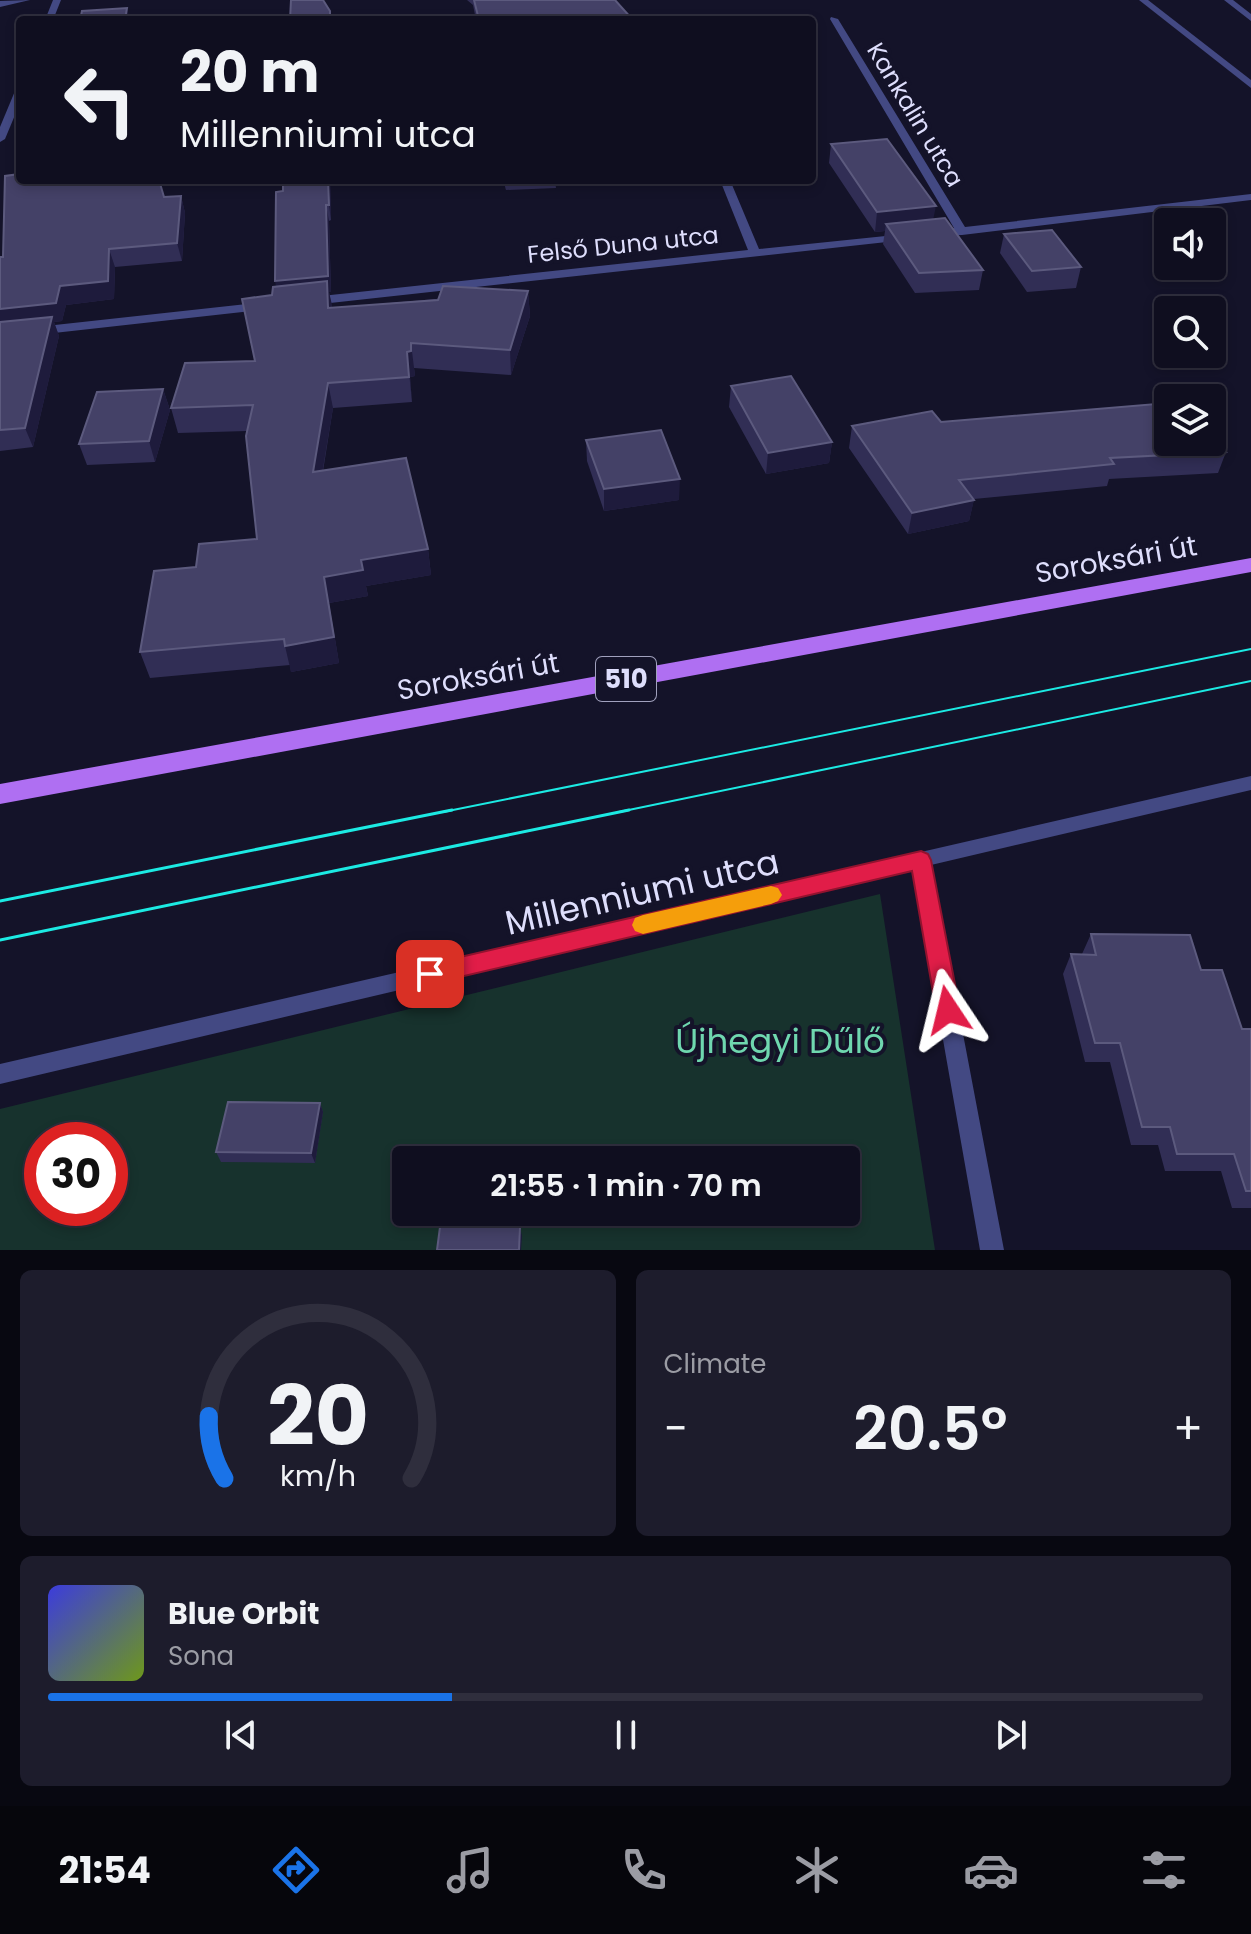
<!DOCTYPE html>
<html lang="en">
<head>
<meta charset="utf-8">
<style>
  body { margin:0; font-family:Poppins,sans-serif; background:#1d1c2c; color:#f1f3f6; height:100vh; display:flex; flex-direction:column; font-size:30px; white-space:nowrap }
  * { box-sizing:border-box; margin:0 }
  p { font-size:26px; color:#9b9ca4 }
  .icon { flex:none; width:44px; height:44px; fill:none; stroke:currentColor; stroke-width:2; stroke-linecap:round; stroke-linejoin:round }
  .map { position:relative; height:1250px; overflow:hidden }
  .sheet { display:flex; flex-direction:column; gap:20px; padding:20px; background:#080811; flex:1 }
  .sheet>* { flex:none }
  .hud { position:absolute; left:16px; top:16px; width:800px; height:168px; border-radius:8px; box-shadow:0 4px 12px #0003,0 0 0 2px #2f2e3d; background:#0f0e1f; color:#f1f3f6; overflow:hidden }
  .tools { position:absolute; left:1154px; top:208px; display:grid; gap:16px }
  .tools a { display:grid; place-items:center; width:72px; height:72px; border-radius:8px; background:#0f0e1f; box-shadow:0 4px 12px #0003,0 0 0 2px #2f2e3d; font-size:40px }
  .speed { position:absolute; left:24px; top:1122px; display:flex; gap:16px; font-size:40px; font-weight:700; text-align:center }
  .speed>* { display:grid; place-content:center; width:104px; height:104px; border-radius:50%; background:#0f0e1f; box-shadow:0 4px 12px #0003,0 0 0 2px #2f2e3d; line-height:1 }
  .speed .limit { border:12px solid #d22; background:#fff; color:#111 }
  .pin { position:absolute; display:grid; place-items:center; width:68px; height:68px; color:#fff; margin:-34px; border-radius:16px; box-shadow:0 4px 12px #0006 }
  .me { position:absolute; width:88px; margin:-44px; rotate:350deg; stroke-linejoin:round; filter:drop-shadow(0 0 6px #0008) }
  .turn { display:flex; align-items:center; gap:28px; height:168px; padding:0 32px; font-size:36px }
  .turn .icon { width:104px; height:104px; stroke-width:2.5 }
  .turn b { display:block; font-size:56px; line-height:68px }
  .big { font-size:60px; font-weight:600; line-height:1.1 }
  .sheet .tile { flex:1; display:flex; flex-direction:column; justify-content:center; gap:12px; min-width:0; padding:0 28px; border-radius:12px; background:#1d1c2c }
  .sheet .dial { align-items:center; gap:0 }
  .dial svg { height:208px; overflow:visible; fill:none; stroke:#2f2e3d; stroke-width:7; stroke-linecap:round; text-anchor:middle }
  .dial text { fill:#f1f3f6; stroke:none }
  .song { display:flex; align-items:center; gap:24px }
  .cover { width:96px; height:96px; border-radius:12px; background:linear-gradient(135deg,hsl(240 70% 55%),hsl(80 70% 35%)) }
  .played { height:8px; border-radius:4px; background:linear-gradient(90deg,#1a73e8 35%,#2f2e3d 35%) }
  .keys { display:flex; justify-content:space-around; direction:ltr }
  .heat { display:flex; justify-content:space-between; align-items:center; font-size:44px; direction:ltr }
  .sheet .tiles { flex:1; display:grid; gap:20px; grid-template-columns:1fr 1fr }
  .tile:last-child { grid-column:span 2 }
  .trip { position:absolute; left:392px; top:1146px; width:468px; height:80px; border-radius:8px; background:#0f0e1f; box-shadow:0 4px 12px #0003,0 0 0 2px #2f2e3d; font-weight:600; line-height:80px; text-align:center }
  .dock { display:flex; height:128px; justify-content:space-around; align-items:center; background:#06060c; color:#9b9ca4 }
  .dock .icon { width:56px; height:56px }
  .dock .active { color:#1a73e8 }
  .dock b { font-size:36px; color:#f1f3f6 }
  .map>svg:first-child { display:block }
</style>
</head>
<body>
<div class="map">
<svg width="1251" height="1250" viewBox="0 0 1251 1250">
  <rect width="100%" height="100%" fill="#141329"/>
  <path fill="#17322d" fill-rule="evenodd" d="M880,894l55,356h-935v-141zM42,1140h68v68h-68zM406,1160h440v52h-440z"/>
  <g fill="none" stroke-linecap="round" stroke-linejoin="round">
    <g fill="#434983" fill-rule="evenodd">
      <path d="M30,0l-30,7v-6z"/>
      <path d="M53,0h8l-8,20h-8z"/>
      <path d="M1139,0h9l103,80v8z"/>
      <path d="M1224,0h9l18,14v7z"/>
      <path d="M831,17l7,2 127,208 286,-33v6l-289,35 -30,1v-4l22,-4 -124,-209z"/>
      <path d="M20,88v15l-15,36 -5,3v-15l15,-36z"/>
      <path d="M720,180h10l29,69 146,-15 6,3 -6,3 -593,65 -6,-4 6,-4 436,-47z"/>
      <path d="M265,302l6,4 -2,3 -269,30v-8z"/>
      <path d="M1251,776v14l-320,75 73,385h-24l-67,-381 -913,215v-20z"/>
    </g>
    <path fill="#af6ff2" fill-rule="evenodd" d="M1251,558v14l-1251,232v-20z"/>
    <g stroke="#1ceae3" stroke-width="2">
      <path d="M443,812l808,-163"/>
      <path d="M619,812l632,-131"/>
    </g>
    <g stroke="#1ceae3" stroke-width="3">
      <path d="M0,901l452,-91"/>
      <path d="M0,940l629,-130"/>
    </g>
  </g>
  <g fill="#312e55">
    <path d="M467,0h148l18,20h-157l-3,-15z"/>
    <path d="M831,144l102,75 50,51 -4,20 -64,3 -32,-49 2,-13 -10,1 -46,-69z"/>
    <path d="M330,180l1,40 -2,1 2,71h-2l3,16 196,-17 2,25 -19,59 -97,-7 1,8 -5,1 2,25 -79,6 -10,63 105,78 3,26 -65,11 2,10 -39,7 10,60 -48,9 -1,-7 -140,13 -10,-26 56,-85 61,-28 -10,-108 -69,2 -7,-25 84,-47 21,-74 7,-96z"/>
    <path d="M503,180h52l1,8 -50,2z"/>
    <path d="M181,196l4,17 -3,48 -67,6 -1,32 -48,6 -4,16 -8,1 5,14 -26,111 -33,4v-194l164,-60z"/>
    <path d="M1004,234l77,33 -5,21 -49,4 -27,-39z"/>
    <path d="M731,386l101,56 -3,21 -63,11 -37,-67z"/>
    <path d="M163,389l7,21 -15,52 -68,3 -8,-21z"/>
    <path d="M941,422l285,30 -8,21 -109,6 -2,7 -133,13 -5,22 -61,13 -59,-86 3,-22z"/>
    <path d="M586,440l93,60 -75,11 -17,-50z"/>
    <path d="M1091,934l110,36 41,59h9v179h-19l-11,-37h-56l-7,-26h-27l-21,-83h-25l-22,-88 8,-20h11z"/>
    <path d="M320,1103l3,9 -8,51 -94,-1 -5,-10z"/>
  </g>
  <g fill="#1e1b3c">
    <path d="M127,8l3,12h-5z"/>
    <path d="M328,180h2l1,40 -2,-15z"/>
    <path d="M181,196l4,17 -3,48 -5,-18z"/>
    <path d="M326,205l3,16 2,71h-2l3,13 1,27 -55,-34 -3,-17z"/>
    <path d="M936,206l-4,19 -46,-1 -1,7 -10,1 2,-20z"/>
    <path d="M109,249l6,18 -1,32 -48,6 -4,16 -8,1 5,14 -26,111 -8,-19 -25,-99v-20l60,-23z"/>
    <path d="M528,291l2,25 -19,59 -1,-25z"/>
    <path d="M411,343l4,33 -5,1 2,25 -5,-50z"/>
    <path d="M328,383l5,25 -15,90 -5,-26z"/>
    <path d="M163,389l7,21 -15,52 -6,-21z"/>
    <path d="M832,442l-3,21 -63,11 2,-21z"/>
    <path d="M680,479l-1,21 -75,11v-22z"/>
    <path d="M974,500l-5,21 -61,13 4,-21z"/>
    <path d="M428,549l3,26 -65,11 2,10 -39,7 10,60 -48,9 -6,-26 39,-69 37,-17z"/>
    <path d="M320,1103l3,9 -8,51 -4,-10z"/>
    <path d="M520,1227l2,9 -1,14h-2z"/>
  </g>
  <g fill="#444167" stroke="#5c5a7e" stroke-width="2">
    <path d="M291,0h32l7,11v9h-40z"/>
    <path d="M474,0h141l18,20h-154z"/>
    <path d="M127,8l-2,12h-45l2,-9z"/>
    <path d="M16,134h4v13z"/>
    <path d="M887,139l49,67 -59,6 -46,-68z"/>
    <path d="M20,174v6h139l5,17 17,-1 -4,47 -68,6 -1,32 -48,5 -4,17 -56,6v-52h3l2,-81z"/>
    <path d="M283,180h45l1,25h-3l2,71 -53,5 1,-89 7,-1z"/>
    <path d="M945,218l38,52 -64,3 -33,-49z"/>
    <path d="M1052,230l29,37 -49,4 -28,-37z"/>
    <path d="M327,281l1,27 110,-8 5,-14 85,5 -18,59 -99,-7v8l-4,1 2,25 -81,6 -15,89 93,-14 22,91 -67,11 2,10 -39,7 10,60 -49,9 -1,-7 -144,13 14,-81 42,-4 3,-23 58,-5 -11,-103 7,-31 -82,3 14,-45 70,-2 -13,-62 30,-4 1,-8z"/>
    <path d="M52,317l-27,111 -25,2v-108z"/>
    <path d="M791,376l41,66 -64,11 -37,-67z"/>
    <path d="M163,389l-14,52 -70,3 18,-52z"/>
    <path d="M1168,403v39h44v-12l14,22 -116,6 4,6 -155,16 15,20 -62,13 -60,-87 80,-15 9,11z"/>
    <path d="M661,430l19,49 -76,10 -18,-49z"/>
    <path d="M1091,934l99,1 11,35h21l20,59h9v162h-5l-12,-37h-57l-7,-27h-28l-22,-84h-25l-24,-89 25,1z"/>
    <path d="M228,1102l92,1 -9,50 -95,-1z"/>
    <path d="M440,1227h80l-1,23h-82z"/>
  </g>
  <path fill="#e11d48" stroke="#92132f" stroke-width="2" d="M921,851l7,3 3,6 29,150 -4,7 -8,3 -8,-3 -4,-7 -24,-139 -482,113 -9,-3 -3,-7 3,-7 9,-3z"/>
  <path fill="#f59e0b" d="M771,886l7,2 4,7 -4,6 -7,3 -128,30 -8,-3 -3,-6 3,-7 8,-3z"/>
  <g text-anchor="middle" stroke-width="8" stroke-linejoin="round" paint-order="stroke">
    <g font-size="24" fill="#dedefc" stroke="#141329">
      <text transform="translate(915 115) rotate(59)" y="8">Kankalin utca</text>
      <text transform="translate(623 245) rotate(-6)" y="8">Felső Duna utca</text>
    </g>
    <rect fill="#141329" stroke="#a1a1bd" stroke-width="2" x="596" y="657" width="60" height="44" rx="6"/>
    <g font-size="26" font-weight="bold" fill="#dedefc">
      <text x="626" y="688">510</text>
    </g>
    <g font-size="28" fill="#dedefc" stroke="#141329">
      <text transform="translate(1116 559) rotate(-10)" y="10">Soroksári út</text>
      <text transform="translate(478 676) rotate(-10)" y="10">Soroksári út</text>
    </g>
    <g font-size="34" fill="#dedefc" stroke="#141329">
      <text transform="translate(642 892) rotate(-13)" y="12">Millenniumi utca</text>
    </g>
    <g font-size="34" fill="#6fd7af" stroke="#141329">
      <text x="780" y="1053">Újhegyi Dűlő</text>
    </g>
  </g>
</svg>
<div class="tools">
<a><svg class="icon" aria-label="sound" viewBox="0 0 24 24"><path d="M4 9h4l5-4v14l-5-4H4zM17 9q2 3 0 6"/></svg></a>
<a><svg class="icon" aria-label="search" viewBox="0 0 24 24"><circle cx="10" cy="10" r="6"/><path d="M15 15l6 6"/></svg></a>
<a><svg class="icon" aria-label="layers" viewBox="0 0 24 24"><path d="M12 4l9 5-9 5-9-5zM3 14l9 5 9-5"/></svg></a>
</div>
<div class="speed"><div class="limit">30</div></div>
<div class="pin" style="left:430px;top:974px;background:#d93025"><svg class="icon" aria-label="arrive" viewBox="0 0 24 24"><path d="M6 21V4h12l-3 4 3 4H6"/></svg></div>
<svg class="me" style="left:948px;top:1010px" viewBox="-20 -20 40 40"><path d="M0-17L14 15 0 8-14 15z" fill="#e11d48" stroke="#fff" stroke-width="4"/></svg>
<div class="trip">21:55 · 1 min · 70 m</div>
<div class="hud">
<div class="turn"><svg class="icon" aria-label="left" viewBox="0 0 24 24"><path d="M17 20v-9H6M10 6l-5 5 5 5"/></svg><div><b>20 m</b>Millenniumi utca</div></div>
</div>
</div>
<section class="sheet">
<div class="tiles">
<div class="tile dial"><svg viewBox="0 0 100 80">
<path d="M14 69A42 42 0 1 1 86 69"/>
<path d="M14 69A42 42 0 0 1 8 45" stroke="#1a73e8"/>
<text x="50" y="56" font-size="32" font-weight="700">20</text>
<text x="50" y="72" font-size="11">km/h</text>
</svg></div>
<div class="tile"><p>Climate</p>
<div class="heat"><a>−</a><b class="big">20.5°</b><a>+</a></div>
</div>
<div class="tile">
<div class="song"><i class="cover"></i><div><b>Blue Orbit</b><p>Sona</p></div></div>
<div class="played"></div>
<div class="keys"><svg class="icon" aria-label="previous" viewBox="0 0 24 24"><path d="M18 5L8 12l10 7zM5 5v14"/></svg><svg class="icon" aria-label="pause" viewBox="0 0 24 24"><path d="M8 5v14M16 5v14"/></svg><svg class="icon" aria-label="next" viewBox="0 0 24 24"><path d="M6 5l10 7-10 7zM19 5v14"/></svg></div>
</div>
</div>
</section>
<nav class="dock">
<b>21:54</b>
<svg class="icon active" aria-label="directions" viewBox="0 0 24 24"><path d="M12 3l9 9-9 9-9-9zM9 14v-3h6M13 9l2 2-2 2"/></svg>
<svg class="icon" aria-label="music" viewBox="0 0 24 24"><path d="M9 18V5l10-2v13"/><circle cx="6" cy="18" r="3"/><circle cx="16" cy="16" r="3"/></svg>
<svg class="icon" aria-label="phone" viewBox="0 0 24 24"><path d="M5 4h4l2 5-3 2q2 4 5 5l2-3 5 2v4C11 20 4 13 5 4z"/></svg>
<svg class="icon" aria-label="climate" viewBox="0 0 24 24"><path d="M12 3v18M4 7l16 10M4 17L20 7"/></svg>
<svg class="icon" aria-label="car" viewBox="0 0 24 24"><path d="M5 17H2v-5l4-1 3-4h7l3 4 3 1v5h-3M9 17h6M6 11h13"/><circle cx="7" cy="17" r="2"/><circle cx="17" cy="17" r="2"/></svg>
<svg class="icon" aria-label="filters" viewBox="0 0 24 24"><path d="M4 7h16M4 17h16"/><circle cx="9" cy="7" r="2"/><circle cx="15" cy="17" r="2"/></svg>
</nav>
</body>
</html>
